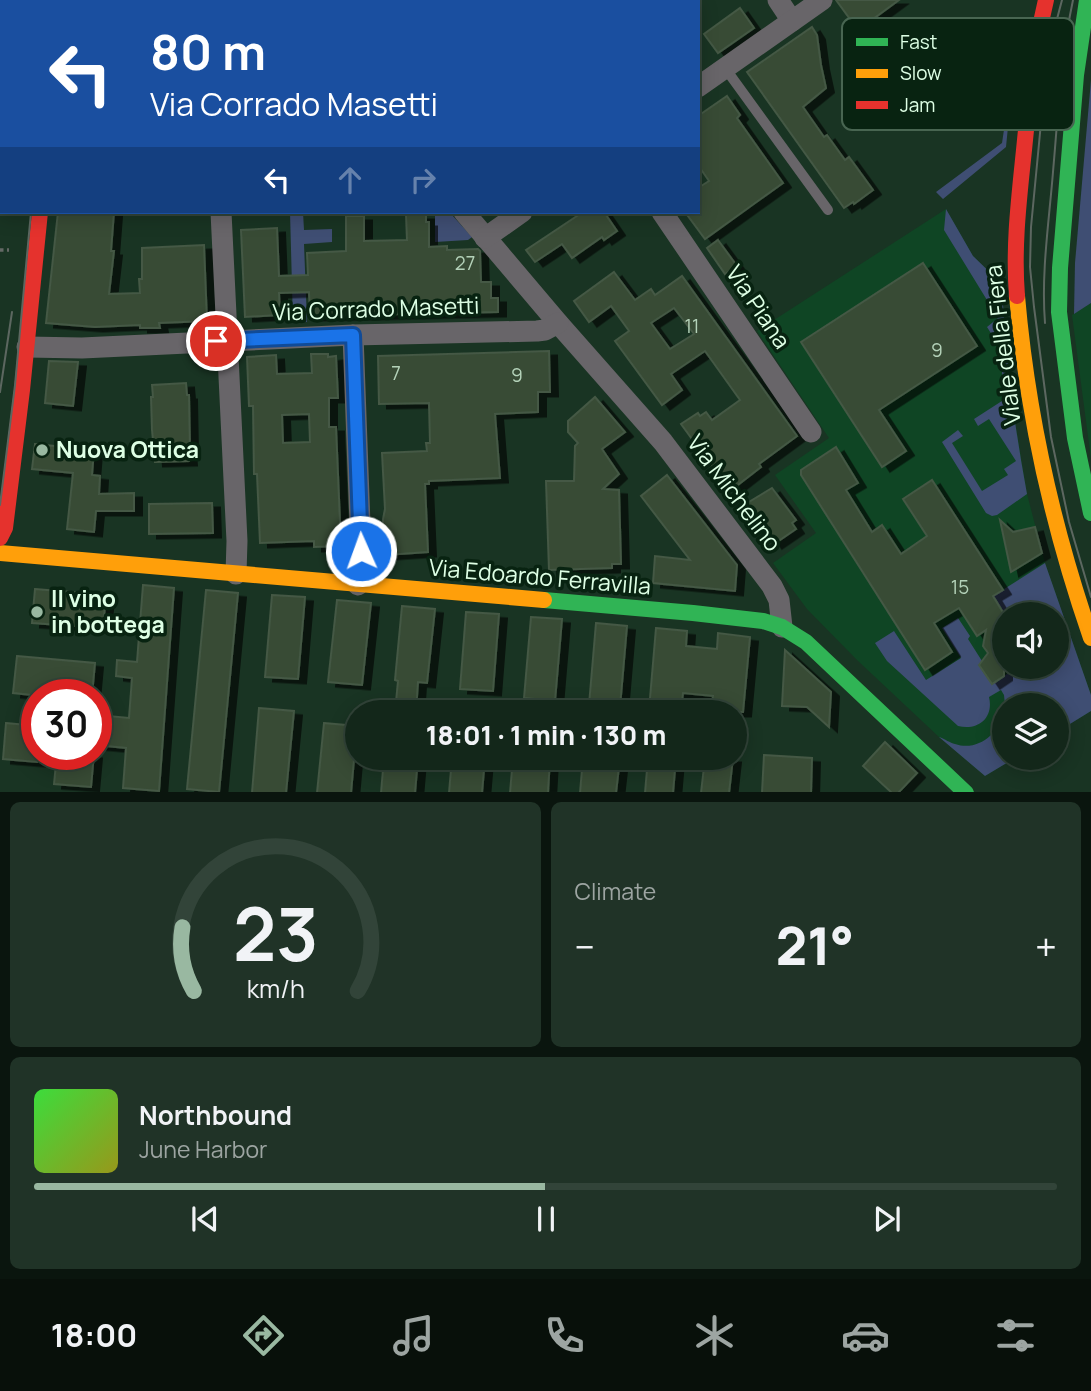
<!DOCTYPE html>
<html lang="en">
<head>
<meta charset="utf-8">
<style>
  body { margin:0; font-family:Manrope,sans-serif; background:#203327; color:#f1f3f6; height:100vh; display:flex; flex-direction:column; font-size:26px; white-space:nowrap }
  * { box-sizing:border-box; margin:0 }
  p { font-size:23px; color:#9da5a2 }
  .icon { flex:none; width:38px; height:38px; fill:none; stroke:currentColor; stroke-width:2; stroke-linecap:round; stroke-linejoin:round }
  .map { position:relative; height:792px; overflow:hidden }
  .drawer { display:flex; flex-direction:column; gap:10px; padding:10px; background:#0a150e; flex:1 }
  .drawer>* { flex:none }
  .top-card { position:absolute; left:0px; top:0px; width:700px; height:214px; box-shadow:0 4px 18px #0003,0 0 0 2px #324439; background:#1a4fa0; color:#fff; overflow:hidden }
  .tools { position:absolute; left:992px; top:602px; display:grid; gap:14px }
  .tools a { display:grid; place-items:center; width:77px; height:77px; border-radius:50%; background:#13271a; box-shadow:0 4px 18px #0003,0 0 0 2px #324439; font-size:35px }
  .speed { position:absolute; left:21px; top:679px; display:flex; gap:14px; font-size:35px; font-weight:700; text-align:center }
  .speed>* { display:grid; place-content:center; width:91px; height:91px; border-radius:50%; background:#13271a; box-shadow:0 4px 18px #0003,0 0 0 2px #324439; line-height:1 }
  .speed .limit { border:10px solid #d22; background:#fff; color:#111 }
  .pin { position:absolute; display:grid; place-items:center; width:60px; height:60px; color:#fff; margin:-30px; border:4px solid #fff; border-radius:50%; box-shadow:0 2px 7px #0007 }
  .me { position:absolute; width:77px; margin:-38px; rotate:358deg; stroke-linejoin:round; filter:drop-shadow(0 0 5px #0008) }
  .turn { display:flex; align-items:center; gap:24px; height:147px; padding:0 35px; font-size:32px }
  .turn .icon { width:91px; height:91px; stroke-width:2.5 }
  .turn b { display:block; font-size:49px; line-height:60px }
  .lanes { display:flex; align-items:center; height:66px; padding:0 35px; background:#0003; justify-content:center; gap:35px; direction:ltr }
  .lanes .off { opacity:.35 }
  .big { font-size:52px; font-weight:800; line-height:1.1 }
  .drawer .widget { flex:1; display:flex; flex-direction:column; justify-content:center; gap:10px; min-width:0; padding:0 24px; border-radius:10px; background:#203327 }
  .drawer .dial { align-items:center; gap:0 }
  .dial svg { height:182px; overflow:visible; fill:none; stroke:#324439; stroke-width:7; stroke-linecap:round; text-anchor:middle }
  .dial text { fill:#f1f3f6; stroke:none }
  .song { display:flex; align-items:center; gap:21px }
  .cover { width:84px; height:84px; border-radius:10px; background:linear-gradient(135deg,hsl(120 70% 55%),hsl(60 70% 35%)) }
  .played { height:7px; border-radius:4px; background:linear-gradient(90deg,#99b8a1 50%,#324439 50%) }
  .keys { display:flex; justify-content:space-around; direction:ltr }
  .heat { display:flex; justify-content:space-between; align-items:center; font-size:38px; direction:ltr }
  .drawer .tiles { flex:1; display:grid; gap:10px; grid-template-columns:1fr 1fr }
  .widget:last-child { grid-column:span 2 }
  .trip { position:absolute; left:345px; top:700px; width:402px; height:70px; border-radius:35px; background:#13271a; box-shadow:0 4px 18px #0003,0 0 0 2px #324439; font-weight:800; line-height:70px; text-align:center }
  .dock { display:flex; height:112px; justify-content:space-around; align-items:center; background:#08100a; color:#9da5a2 }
  .dock .icon { width:49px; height:49px }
  .dock .selected { color:#99b8a1 }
  .dock b { font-size:32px; color:#f1f3f6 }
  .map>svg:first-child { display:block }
</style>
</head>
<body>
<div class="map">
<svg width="1091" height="793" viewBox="0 0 1091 793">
  <defs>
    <filter id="shadow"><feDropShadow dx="8" dy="4.5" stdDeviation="0" flood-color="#0009"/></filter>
  </defs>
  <rect width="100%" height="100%" fill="#193423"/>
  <g fill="#0f4524" fill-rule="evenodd">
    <path d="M946,209l27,47 29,28 3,52 6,60 16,98 18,69 46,132v16l-34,21v-27h-53v53h11l-30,18 -46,-39 -82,-77 -50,-51 -34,-46 43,-30 -41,-58 54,-37 -72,-107zM1004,614h53v53h-53z"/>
    <path d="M1091,303v156l-19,-144z"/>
  </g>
  <g fill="#3f4e73">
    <path d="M1091,80v223l-17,11 1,-51z"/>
    <path d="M1012,87l-6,60 -63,52 -7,-7 66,-49 6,-40z"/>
    <path d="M946,209l27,47 29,28c3,71 12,140 25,210l-30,21 -5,1 -6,-3 -44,-71 16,-12 5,6 -11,7 30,48 26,-16 -4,-6 12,-8 -27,-42 -11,7 -4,-7 31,-20 -6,-53 -12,-19 11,-9 -54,-88z"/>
    <path d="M290,212h13l1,18 28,-1v13l-28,2 3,78 -14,1z"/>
    <path d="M435,215h17l20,22 -4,3 -33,2z"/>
    <path d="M1045,563l46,132v16l-34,21v-27h-52l-1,-10 -3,-5 -12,7c5,21 -11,34 -31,29l-71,-65 -12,-18 19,-12 32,49 35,-22 -19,-30 16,-10 12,18 -2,3 14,22 -2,6 11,14h5l22,-14h39v-53h-52l-12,-18z"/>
    <path d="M1004,713v45h11l-30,18 -46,-39c6,2 11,6 16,7 23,8 44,-11 49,-31z"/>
  </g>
  <g fill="#384c36" stroke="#445844" stroke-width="2" fill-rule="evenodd" filter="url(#shadow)">
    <path d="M836,0h63l-41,30z"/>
    <path d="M740,8l14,20 -36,25 -14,-19z"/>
    <path d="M812,27l5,8 4,30 5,23 -23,19 21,30 3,-2 18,25 4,-3 24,33 -19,14 -1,-2 -9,6 -97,-136z"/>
    <path d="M727,96l13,19 -3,3 46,65 -78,56 -20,-27h13v-24l11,-7 -11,-16v-49z"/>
    <path d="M58,212h56l-3,39h3l-5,43 31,-1 -1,-14h3v-31l62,-3 3,76 -48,2 1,5h-20v-3l-45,2 -49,-4z"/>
    <path d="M583,212h21l13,19 -13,9 -2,-3 -30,21 -10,-14 -27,18 -9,-12z"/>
    <path d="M406,215h20v7h3v25l18,-1v4l31,-1 2,2 1,31h10v16h7v14l-188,4 -1,-24 -30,1 1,22 -35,2 -4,-87 36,-2 2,48 29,-1 -1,-22 39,-2v-35h18v25l43,-1z"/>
    <path d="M718,240l19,26 -12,8 -18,-26z"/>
    <path d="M923,263l54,83 -98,64 27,41 -24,16 -81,-125z"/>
    <path d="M614,272l21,28 16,-11 4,6 27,-19 115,160 -38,28 2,3 -31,24 -49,-67 17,-11 2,3 6,-4 6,8 28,-20 -35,-49 -34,23 11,16 -20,15 -47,-64 14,-10 -18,-25 -22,16 -15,-21zM674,308l20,26 -24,15 -19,-26z"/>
    <path d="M549,351l1,41h-12v20l-43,2 5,64 -71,3v3h-4l3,68 -42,3 -1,-18h-2v-18l2,-10 -3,-56 45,-2 -1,-8h4l-1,-40 -50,1 -1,-48z"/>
    <path d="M311,354h17v3l8,-1 2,42h-9v29h7l5,119 -27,1v-6l-54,2 -3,-69h-3l-1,-68h-4l-2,-49 29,-2 1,19 35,-1zM309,414l1,28 -27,1 -1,-28z"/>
    <path d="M49,361l29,1 -5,44 -28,-3z"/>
    <path d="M186,383l1,12h2l1,54h-2l1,12 -34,1 -3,-32 -1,-33h2l-1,-12z"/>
    <path d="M595,397l30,35 -23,17 17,25 -16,15 16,1 2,74h-9v4l-63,2 -3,-89h28l1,-35 3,-3 -10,-11v-11z"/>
    <path d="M35,444l59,6 -2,25 8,1 -1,18 35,-1v18h-38l-2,21 -27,-3 6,-56 -41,-4z"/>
    <path d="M836,447l22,36 -12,7 26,42 10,-7 19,29 26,-18 -24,-37 29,-19 71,110 -10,6 11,18v62l-12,8 -13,-19 9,-12 -5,-7 3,-16 -9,6 -18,-28 -25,15 18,29 -27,18 -124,-195v-5z"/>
    <path d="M667,475l70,90 -2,26 -82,-8 2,-27 35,4 -49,-64z"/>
    <path d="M772,488l24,32 -4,3 4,6 -22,15 -6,-9 -1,2 -23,-32z"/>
    <path d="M212,503l1,30 -64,1v-30z"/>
    <path d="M1000,520l13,12 22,-5 7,26 -31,19z"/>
    <path d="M143,585l31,3 -15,203 -36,-3 3,-40 -30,-3 2,-30 31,3 3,-40 -16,-2 1,-16 20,2z"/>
    <path d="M35,589l71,6 -3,33 -71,-5z"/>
    <path d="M206,590l32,3 -19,199 -32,-3z"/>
    <path d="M272,595l33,2 -7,82 -33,-2z"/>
    <path d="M337,600l34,3 -9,82 -34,-3z"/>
    <path d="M402,606l33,3 -8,74 -9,-1 -2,30h-21l3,-31 -3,-1z"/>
    <path d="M466,612l33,2 -6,77 -33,-2z"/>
    <path d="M531,617l31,2 -7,82 -31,-3z"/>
    <path d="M596,623l31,3 -7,81 -31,-2z"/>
    <path d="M656,628l31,3 -1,15 31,3 1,-16 32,4 -7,75h-32l2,-16 -30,-3 -2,19 -32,-2z"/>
    <path d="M785,650l46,42 -2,35 -22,-20 -25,-1z"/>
    <path d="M17,656l78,7 -3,32h-60l-19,-2z"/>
    <path d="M259,708l35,3 -8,82h-34z"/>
    <path d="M6,723l31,3v36l-34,-3z"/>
    <path d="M324,723l33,3 -6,67h-34z"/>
    <path d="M885,742l32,31 -19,20h-6l-29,-27z"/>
    <path d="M57,754h37l-3,33 -37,-3z"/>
    <path d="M764,755l48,3 -1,35h-49z"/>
    <path d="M384,758h34l-3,35h-34z"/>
    <path d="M452,758h33l-3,35h-33z"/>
    <path d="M513,758h37l-2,35h-38z"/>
    <path d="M583,758h37l-4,35h-36z"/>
    <path d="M648,758h28l-3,35h-28z"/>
    <path d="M705,758h28l-4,35h-28z"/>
  </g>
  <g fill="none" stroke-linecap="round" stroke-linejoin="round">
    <path stroke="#646966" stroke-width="3.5" stroke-dasharray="3.5 3.5" stroke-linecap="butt" d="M0,250h9"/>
    <path stroke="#686569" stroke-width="10" d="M725,68l103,142"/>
    <g stroke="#686569" stroke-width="21">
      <path d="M778,0l14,21"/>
      <path d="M698,87l124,-87"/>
      <path d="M221,212l16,329 -1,33"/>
      <path d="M464,212l94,111 105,119 109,144 7,14 3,27"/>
      <path d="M662,212l149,220"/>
      <path d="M485,238l37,-26"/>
      <path d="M353,335l8,216 -3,34"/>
      <path d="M27,347l55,1 271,-13 184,-4 8,-1 13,-7"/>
    </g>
    <g stroke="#30b455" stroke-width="16">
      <path d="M1087,0l-11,75 -16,193 -1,44 16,126 16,75"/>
      <path d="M544,600l149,13 70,8 19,6 24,15 160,151"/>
    </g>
    <g stroke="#ff9f0a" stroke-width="16">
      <path d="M62,2l1,-2"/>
      <path d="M1017,296c10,116 36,232 74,342"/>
      <path d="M0,553l544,47"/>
    </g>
    <g stroke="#e5322d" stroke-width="16">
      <path d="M1017,296c-4,-49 2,-97 7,-146 5,-51 10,-100 22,-150"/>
      <path d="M0,538l5,-10 17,-138 18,-178"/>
    </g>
    <g stroke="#5c6760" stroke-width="2">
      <path d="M1062,0l-10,38 -7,43 -14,146 -1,40 4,40 17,130 18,85 22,75"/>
      <path d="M47,2l1,-2"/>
      <path d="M1045,323c-4,-50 4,-101 8,-151 5,-57 8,-116 20,-172"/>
      <path d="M0,392l12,-80"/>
      <path d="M0,505l15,-120 16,-173"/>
    </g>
  </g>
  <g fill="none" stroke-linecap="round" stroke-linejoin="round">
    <defs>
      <path id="route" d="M216,341l137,-6 8,216"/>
    </defs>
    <use href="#route" stroke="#114b97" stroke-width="18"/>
    <use href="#route" stroke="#1a73e8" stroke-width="12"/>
  </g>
  <g fill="#99b8a1" stroke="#082311" stroke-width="2.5">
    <circle cx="42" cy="450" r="7"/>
    <circle cx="37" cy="612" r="7"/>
  </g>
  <g text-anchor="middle" stroke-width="7" stroke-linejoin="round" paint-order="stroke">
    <g font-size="19" fill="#b4d2b9">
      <text x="465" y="270">27</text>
      <text x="692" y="333">11</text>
      <text x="937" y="357">9</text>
      <text x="396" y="380">7</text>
      <text x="517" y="382">9</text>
      <text x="960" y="594">15</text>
    </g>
    <g font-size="23" fill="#deffe5" stroke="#082311">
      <text transform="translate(758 307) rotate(56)" y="8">Via Piana</text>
      <text transform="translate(376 309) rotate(-2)" y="8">Via Corrado Masetti</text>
      <text transform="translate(1003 345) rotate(-97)" y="8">Viale della Fiera</text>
      <text transform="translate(734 493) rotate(53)" y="8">Via Michelino</text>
      <text transform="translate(540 577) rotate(5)" y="8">Via Edoardo Ferravilla</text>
    </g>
    <g font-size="23" font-weight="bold" fill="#deffe5" stroke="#082311" text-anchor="start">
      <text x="56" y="458">Nuova Ottica</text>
      <text x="51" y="607">Il vino<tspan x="51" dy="26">in bottega</tspan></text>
    </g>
  </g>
  <rect x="842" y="18" width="232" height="112" rx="10" fill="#082311" stroke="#486551" stroke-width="2"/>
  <rect x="856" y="38" width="32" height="8" fill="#30b455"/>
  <rect x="856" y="69" width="32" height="9" fill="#ff9f0a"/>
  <rect x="856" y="101" width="32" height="8" fill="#e5322d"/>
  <g font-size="19" fill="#deffe5">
    <text x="900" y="49">Fast</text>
    <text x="900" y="80">Slow</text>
    <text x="900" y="112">Jam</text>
  </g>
</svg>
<div class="tools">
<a><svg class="icon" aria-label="sound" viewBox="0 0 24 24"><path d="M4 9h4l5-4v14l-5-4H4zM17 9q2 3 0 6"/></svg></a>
<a><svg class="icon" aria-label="layers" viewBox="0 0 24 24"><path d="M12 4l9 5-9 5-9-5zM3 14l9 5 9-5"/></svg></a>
</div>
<div class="speed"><div class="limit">30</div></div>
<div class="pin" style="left:216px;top:341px;background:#d93025"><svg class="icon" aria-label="arrive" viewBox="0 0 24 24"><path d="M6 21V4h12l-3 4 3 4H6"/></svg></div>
<svg class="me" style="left:361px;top:551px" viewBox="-20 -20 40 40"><circle r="17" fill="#1a73e8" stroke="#fff" stroke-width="3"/><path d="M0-11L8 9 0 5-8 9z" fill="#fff"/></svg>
<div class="trip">18:01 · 1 min · 130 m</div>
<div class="top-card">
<div class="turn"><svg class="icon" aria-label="left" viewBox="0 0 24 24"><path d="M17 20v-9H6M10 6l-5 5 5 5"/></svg><div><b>80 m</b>Via Corrado Masetti</div></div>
<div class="lanes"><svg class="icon" aria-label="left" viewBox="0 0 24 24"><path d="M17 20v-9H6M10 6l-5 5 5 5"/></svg><svg class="icon off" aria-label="ahead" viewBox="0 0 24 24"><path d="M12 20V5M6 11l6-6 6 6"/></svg><svg class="icon off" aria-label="right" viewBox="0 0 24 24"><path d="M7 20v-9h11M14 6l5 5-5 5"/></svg></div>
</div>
</div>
<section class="drawer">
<div class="tiles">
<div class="widget dial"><svg viewBox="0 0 100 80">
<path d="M14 69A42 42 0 1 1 86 69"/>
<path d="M14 69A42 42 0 0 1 9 41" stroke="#99b8a1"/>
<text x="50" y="56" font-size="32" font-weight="700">23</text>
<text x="50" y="72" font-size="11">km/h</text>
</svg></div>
<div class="widget"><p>Climate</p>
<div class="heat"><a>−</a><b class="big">21°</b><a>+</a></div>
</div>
<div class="widget">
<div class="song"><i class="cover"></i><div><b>Northbound</b><p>June Harbor</p></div></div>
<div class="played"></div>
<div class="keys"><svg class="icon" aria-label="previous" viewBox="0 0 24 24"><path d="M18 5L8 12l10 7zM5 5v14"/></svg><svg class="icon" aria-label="pause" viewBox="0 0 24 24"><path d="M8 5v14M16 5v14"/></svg><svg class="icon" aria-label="next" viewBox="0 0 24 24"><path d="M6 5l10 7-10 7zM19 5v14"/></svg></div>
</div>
</div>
</section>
<nav class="dock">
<b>18:00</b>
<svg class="icon selected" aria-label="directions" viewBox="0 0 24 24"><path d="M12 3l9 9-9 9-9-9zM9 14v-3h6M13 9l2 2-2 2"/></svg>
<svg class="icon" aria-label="music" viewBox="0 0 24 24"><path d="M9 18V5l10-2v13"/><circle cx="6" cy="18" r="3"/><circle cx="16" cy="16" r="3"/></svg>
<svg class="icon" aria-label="phone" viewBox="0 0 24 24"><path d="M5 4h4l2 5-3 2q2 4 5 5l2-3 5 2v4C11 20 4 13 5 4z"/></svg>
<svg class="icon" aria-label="climate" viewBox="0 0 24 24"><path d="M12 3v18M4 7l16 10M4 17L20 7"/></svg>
<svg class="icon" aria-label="car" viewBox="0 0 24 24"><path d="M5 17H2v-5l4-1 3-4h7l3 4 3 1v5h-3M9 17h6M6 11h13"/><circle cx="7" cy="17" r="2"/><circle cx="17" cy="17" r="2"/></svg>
<svg class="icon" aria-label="filters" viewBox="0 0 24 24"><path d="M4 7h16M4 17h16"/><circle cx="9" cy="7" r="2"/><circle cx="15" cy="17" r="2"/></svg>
</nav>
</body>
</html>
